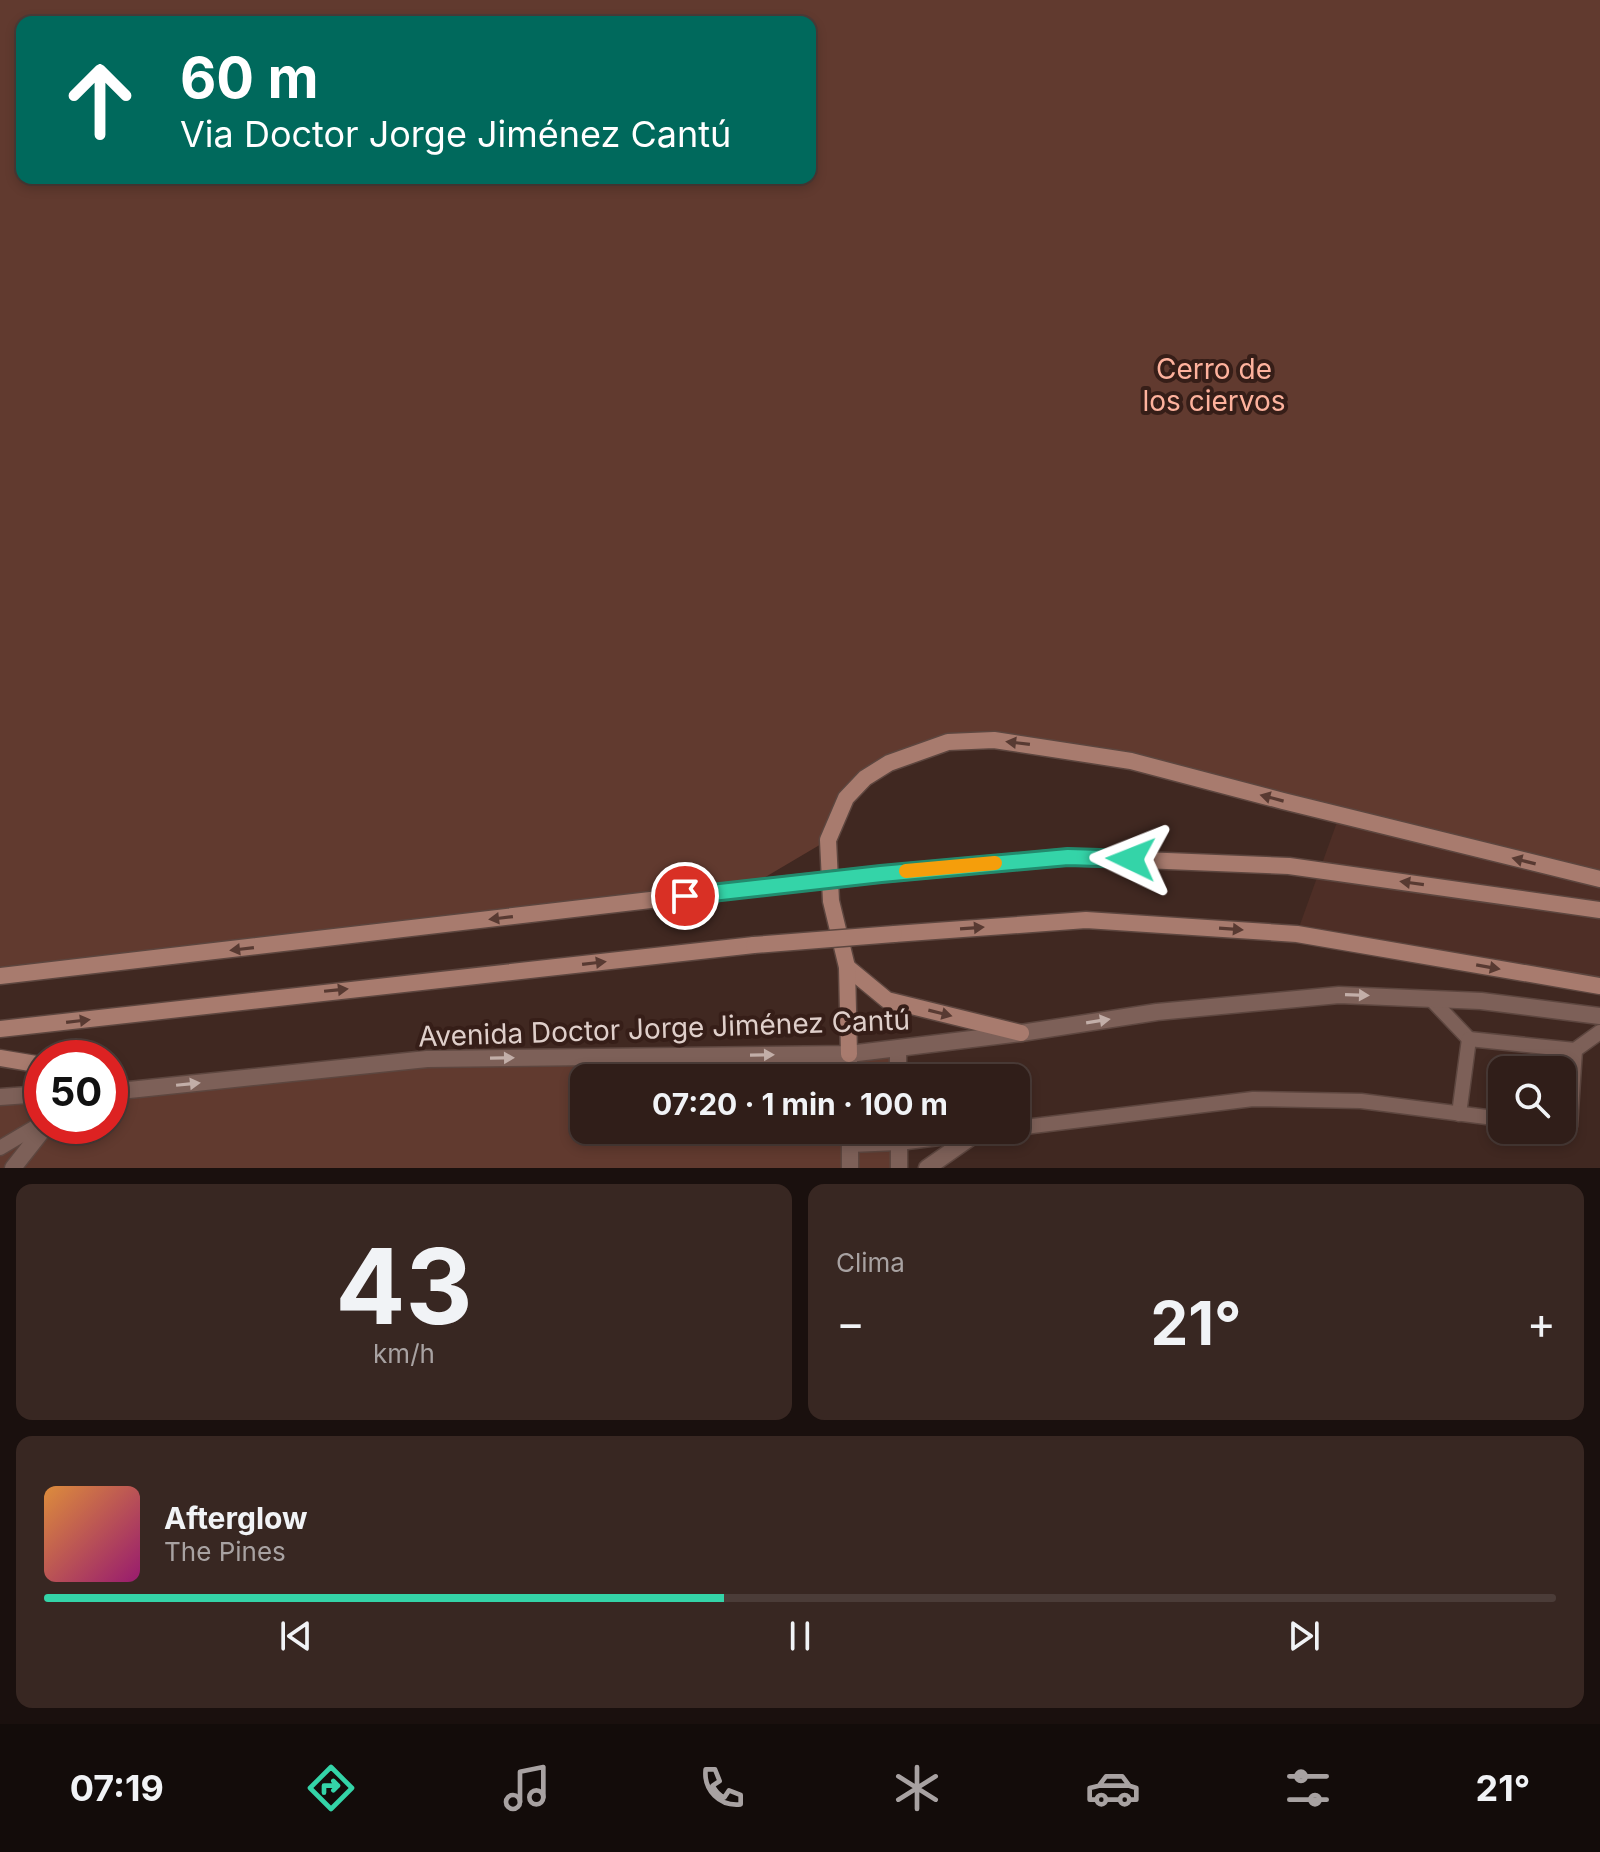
<!DOCTYPE html>
<html lang="es">
<head>
<meta charset="utf-8">
<style>
  body { margin:0; font-family:Inter,sans-serif; background:#382722; color:#f1f3f6; height:100vh; display:flex; flex-direction:column; font-size:30px; white-space:nowrap }
  * { box-sizing:border-box; margin:0 }
  p { font-size:26px; color:#a8a2a2 }
  .icon { flex:none; width:44px; height:44px; fill:none; stroke:currentColor; stroke-width:2; stroke-linecap:round; stroke-linejoin:round }
  .map { position:relative; height:1168px; overflow:hidden }
  .drawer { display:flex; flex-direction:column; gap:16px; padding:16px; background:#1a100e; flex:1 }
  .drawer>* { flex:none }
  .banner { position:absolute; left:16px; top:16px; width:800px; height:168px; border-radius:16px; box-shadow:0 4px 12px #0003,0 0 0 2px #4b3c38; background:#00695c; color:#fff; overflow:hidden }
  .controls { position:absolute; left:1488px; top:1056px; display:grid; gap:16px }
  .controls a { display:grid; place-items:center; width:88px; height:88px; border-radius:16px; background:#301e19; box-shadow:0 4px 12px #0003,0 0 0 2px #4b3c38; font-size:40px }
  .speed { position:absolute; left:24px; top:1040px; display:flex; gap:16px; font-size:40px; font-weight:700; text-align:center }
  .speed>* { display:grid; place-content:center; width:104px; height:104px; border-radius:50%; background:#301e19; box-shadow:0 4px 12px #0003,0 0 0 2px #4b3c38; line-height:1 }
  .speed .limit { border:12px solid #d22; background:#fff; color:#111 }
  .pin { position:absolute; display:grid; place-items:center; width:68px; height:68px; color:#fff; margin:-34px; border:4px solid #fff; border-radius:50%; box-shadow:0 2px 8px #0007 }
  .me { position:absolute; width:88px; margin:-44px; rotate:272deg; stroke-linejoin:round; filter:drop-shadow(0 0 6px #0008) }
  .turn { display:flex; align-items:center; gap:28px; height:168px; padding:0 32px; font-size:36px }
  .turn .icon { width:104px; height:104px; stroke-width:2.5 }
  .turn b { display:block; font-size:56px; line-height:68px }
  .big { font-size:60px; font-weight:700; line-height:1.1 }
  .drawer .card { flex:1; display:flex; flex-direction:column; justify-content:center; gap:12px; min-width:0; padding:0 28px; border-radius:16px; background:#382722 }
  .drawer .dial { align-items:center; gap:0 }
  .dial b { font-size:104px; line-height:1 }
  .song { display:flex; align-items:center; gap:24px }
  .cover { width:96px; height:96px; border-radius:12px; background:linear-gradient(135deg,hsl(30 70% 55%),hsl(320 70% 35%)) }
  .played { height:8px; border-radius:4px; background:linear-gradient(90deg,#34d4a8 45%,#4b3c38 45%) }
  .keys { display:flex; justify-content:space-around; direction:ltr }
  .heat { display:flex; justify-content:space-between; align-items:center; font-size:44px; direction:ltr }
  .drawer .tiles { flex:1; display:grid; gap:16px; grid-template-columns:1fr 1fr }
  .card:last-child { grid-column:span 2 }
  .trip { position:absolute; left:570px; top:1064px; width:460px; height:80px; border-radius:16px; background:#301e19; box-shadow:0 4px 12px #0003,0 0 0 2px #4b3c38; font-weight:700; line-height:80px; text-align:center }
  .dock { display:flex; height:128px; justify-content:space-around; align-items:center; background:#130c0a; color:#a8a2a2 }
  .dock .icon { width:56px; height:56px }
  .dock .on { color:#34d4a8 }
  .dock b { font-size:36px; color:#f1f3f6 }
  .map>svg:first-child { display:block }
</style>
</head>
<body>
<div class="map">
<svg width="1600" height="1168" viewBox="0 0 1600 1168">
  <rect width="100%" height="100%" fill="#402821"/>
  <path fill="#4e2e26" d="M1600,94v892l-303,-53z"/>
  <g fill="#613a2f" fill-rule="evenodd">
    <path d="M0,0h1600v879l-469,-118 -183,-19 -83,36 -37,62 -83,49 -745,87zM22,22h788v156h-788z"/>
    <path d="M898,1049v29h-314v52h315v38h-899v-71l42,-3v32h68v-34l317,-33z"/>
  </g>
  <g fill="none" stroke-linecap="round" stroke-linejoin="round">
    <defs>
      <g id="service">
        <path d="M1431,999l38,40"/>
        <path d="M1459,1114l10,-75 106,11 25,-18"/>
        <path d="M1562,1126h8l5,-76"/>
        <path d="M1016,1128l237,-29 108,2 141,18"/>
        <path d="M850,1145l49,-2 104,-13"/>
        <path d="M0,1148l42,-25"/>
      </g>
      <g id="minor">
        <path d="M898,1049v29"/>
        <path d="M849,1054v24"/>
        <path d="M850,1130v38"/>
        <path d="M899,1130v38"/>
        <path d="M13,1168l33,-42"/>
      </g>
      <g id="tertiary">
        <path d="M110,1092l317,-33 422,-5 172,-21 136,-21 182,-17 142,6 119,15"/>
        <path d="M0,1097l42,-3"/>
        <path d="M927,1168l50,-35"/>
      </g>
      <g id="secondary">
        <path d="M881,874l187,-17 221,9 311,44"/>
        <path d="M894,934l192,-14 211,14 303,52"/>
        <path d="M847,967l40,33 134,33"/>
        <path d="M0,976l745,-87"/>
        <path d="M0,1029l754,-84"/>
        <path d="M849,1054l-2,-87 -16,-66 -3,-61 18,-42 19,-20 24,-15 59,-21 46,-2 137,21 152,40 317,78"/>
        <path d="M0,1058l42,7"/>
      </g>
    </defs>
    <use href="#service" stroke="#5d463f" stroke-width="17"/>
    <use href="#minor" stroke="#5d463f" stroke-width="19"/>
    <use href="#tertiary" stroke="#5d463f" stroke-width="19"/>
    <use href="#secondary" stroke="#5d463f" stroke-width="19"/>
    <use href="#service" stroke="#7d6058" stroke-width="14"/>
    <use href="#minor" stroke="#7d6058" stroke-width="16"/>
    <use href="#tertiary" stroke="#7d6058" stroke-width="16"/>
    <use href="#secondary" stroke="#a87b6e" stroke-width="16"/>
    <defs>
      <g id="secondary-bridge">
        <path d="M745,889l136,-15"/>
        <path d="M754,945l140,-11"/>
      </g>
    </defs>
    <use href="#secondary-bridge" stroke="#5d463f" stroke-width="19" stroke-linecap="butt"/>
    <use href="#secondary-bridge" stroke="#a87b6e" stroke-width="16"/>
  </g>
  <defs><path id="oneway-solid" d="M-6-.8H1V-3.2L6.5 0L1 3.2V.8H-6Z" transform="scale(2)"/></defs>
  <g fill="#583a32">
    <use href="#oneway-solid" transform="translate(1018 743) rotate(-173)"/>
    <use href="#oneway-solid" transform="translate(1272 798) rotate(-165)"/>
    <use href="#oneway-solid" transform="translate(1524 861) rotate(-166)"/>
    <use href="#oneway-solid" transform="translate(1412 883) rotate(-172)"/>
    <use href="#oneway-solid" transform="translate(501 918) rotate(173)"/>
    <use href="#oneway-solid" transform="translate(972 928) rotate(-4)"/>
    <use href="#oneway-solid" transform="translate(1231 929) rotate(4)"/>
    <use href="#oneway-solid" transform="translate(242 949) rotate(173)"/>
    <use href="#oneway-solid" transform="translate(594 963) rotate(-7)"/>
    <use href="#oneway-solid" transform="translate(1488 967) rotate(10)"/>
    <use href="#oneway-solid" transform="translate(336 990) rotate(-6)"/>
    <use href="#oneway-solid" transform="translate(940 1013) rotate(14)"/>
    <use href="#oneway-solid" transform="translate(78 1021) rotate(-7)"/>
  </g>
  <g fill="#c2aea8">
    <use href="#oneway-solid" transform="translate(1357 995) rotate(2)"/>
    <use href="#oneway-solid" transform="translate(1098 1021) rotate(-9)"/>
    <use href="#oneway-solid" transform="translate(762 1055) rotate(-1)"/>
    <use href="#oneway-solid" transform="translate(502 1058) rotate(-1)"/>
    <use href="#oneway-solid" transform="translate(188 1084) rotate(-6)"/>
  </g>
  <g fill="none" stroke-linecap="round" stroke-linejoin="round">
    <defs>
      <path id="route" d="M685,896l196,-22 187,-17 63,2"/>
    </defs>
    <use href="#route" stroke="#228a6d" stroke-width="20"/>
    <use href="#route" stroke="#34d4a8" stroke-width="14"/>
    <path stroke="#f59e0b" stroke-width="14" d="M906,871l89,-8"/>
  </g>
  <g text-anchor="middle" stroke-width="8" stroke-linejoin="round" paint-order="stroke">
    <g font-size="28" fill="#feb29d" stroke="#361e18">
      <text x="1214" y="379">Cerro de<tspan x="1214" dy="32">los ciervos</tspan></text>
    </g>
    <g font-size="28" fill="#dfcfca" stroke="#361e18">
      <text transform="translate(664 1028) rotate(-2)" y="10">Avenida Doctor Jorge Jiménez Cantú</text>
    </g>
  </g>
</svg>
<div class="controls">
<a><svg class="icon" aria-label="search" viewBox="0 0 24 24"><circle cx="10" cy="10" r="6"/><path d="M15 15l6 6"/></svg></a>
</div>
<div class="speed"><div class="limit">50</div></div>
<div class="pin" style="left:685px;top:896px;background:#d93025"><svg class="icon" aria-label="arrive" viewBox="0 0 24 24"><path d="M6 21V4h12l-3 4 3 4H6"/></svg></div>
<svg class="me" style="left:1131px;top:859px" viewBox="-20 -20 40 40"><path d="M0-17L14 15 0 8-14 15z" fill="#34d4a8" stroke="#fff" stroke-width="4"/></svg>
<div class="trip">07:20 · 1 min · 100 m</div>
<div class="banner">
<div class="turn"><svg class="icon" aria-label="ahead" viewBox="0 0 24 24"><path d="M12 20V5M6 11l6-6 6 6"/></svg><div><b>60 m</b>Via Doctor Jorge Jiménez Cantú</div></div>
</div>
</div>
<section class="drawer">
<div class="tiles">
<div class="card dial"><b>43</b><p>km/h</p></div>
<div class="card"><p>Clima</p>
<div class="heat"><a>−</a><b class="big">21°</b><a>+</a></div>
</div>
<div class="card">
<div class="song"><i class="cover"></i><div><b>Afterglow</b><p>The Pines</p></div></div>
<div class="played"></div>
<div class="keys"><svg class="icon" aria-label="previous" viewBox="0 0 24 24"><path d="M18 5L8 12l10 7zM5 5v14"/></svg><svg class="icon" aria-label="pause" viewBox="0 0 24 24"><path d="M8 5v14M16 5v14"/></svg><svg class="icon" aria-label="next" viewBox="0 0 24 24"><path d="M6 5l10 7-10 7zM19 5v14"/></svg></div>
</div>
</div>
</section>
<nav class="dock">
<b>07:19</b>
<svg class="icon on" aria-label="directions" viewBox="0 0 24 24"><path d="M12 3l9 9-9 9-9-9zM9 14v-3h6M13 9l2 2-2 2"/></svg>
<svg class="icon" aria-label="music" viewBox="0 0 24 24"><path d="M9 18V5l10-2v13"/><circle cx="6" cy="18" r="3"/><circle cx="16" cy="16" r="3"/></svg>
<svg class="icon" aria-label="phone" viewBox="0 0 24 24"><path d="M5 4h4l2 5-3 2q2 4 5 5l2-3 5 2v4C11 20 4 13 5 4z"/></svg>
<svg class="icon" aria-label="climate" viewBox="0 0 24 24"><path d="M12 3v18M4 7l16 10M4 17L20 7"/></svg>
<svg class="icon" aria-label="car" viewBox="0 0 24 24"><path d="M5 17H2v-5l4-1 3-4h7l3 4 3 1v5h-3M9 17h6M6 11h13"/><circle cx="7" cy="17" r="2"/><circle cx="17" cy="17" r="2"/></svg>
<svg class="icon" aria-label="filters" viewBox="0 0 24 24"><path d="M4 7h16M4 17h16"/><circle cx="9" cy="7" r="2"/><circle cx="15" cy="17" r="2"/></svg>
<b>21°</b>
</nav>
</body>
</html>
